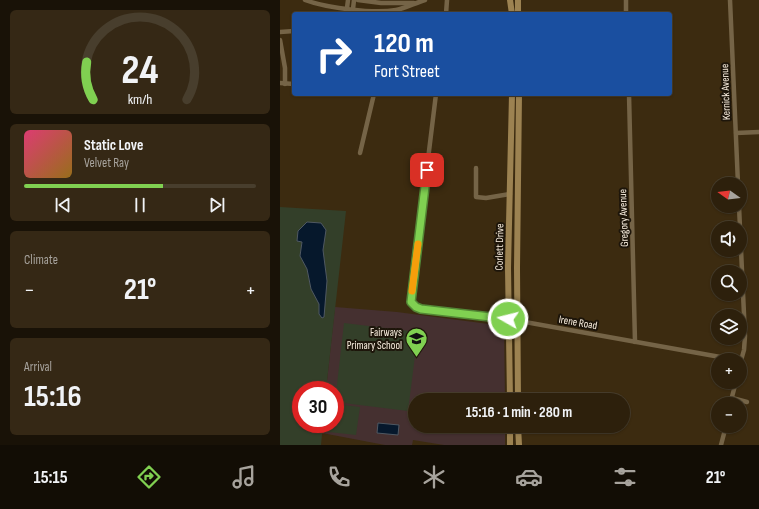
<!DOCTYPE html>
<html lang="en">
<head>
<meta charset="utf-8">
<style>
  body { margin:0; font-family:"Sofia Sans Condensed",sans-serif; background:#352815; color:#f1f3f6; height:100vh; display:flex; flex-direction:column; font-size:15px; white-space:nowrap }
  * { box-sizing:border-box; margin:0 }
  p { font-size:13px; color:#a7a39d }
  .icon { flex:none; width:22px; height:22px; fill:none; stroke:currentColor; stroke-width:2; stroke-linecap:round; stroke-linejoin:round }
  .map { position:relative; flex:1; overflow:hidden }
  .details { display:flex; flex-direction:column; gap:10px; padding:10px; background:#191207; width:280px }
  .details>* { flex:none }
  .top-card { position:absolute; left:12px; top:12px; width:380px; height:84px; border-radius:4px; box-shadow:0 1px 3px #0004,0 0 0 1px #483e2d; background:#1a4fa0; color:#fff; overflow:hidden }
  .needle { width:26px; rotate:284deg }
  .buttons { position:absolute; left:431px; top:177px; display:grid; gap:8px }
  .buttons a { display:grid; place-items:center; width:36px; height:36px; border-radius:50%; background:#2d200c; box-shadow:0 1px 3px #0004,0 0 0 1px #483e2d; font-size:20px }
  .speed { position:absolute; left:12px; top:381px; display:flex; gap:8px; font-size:20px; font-weight:700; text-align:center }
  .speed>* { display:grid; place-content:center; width:52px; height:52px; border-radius:50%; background:#2d200c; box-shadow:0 1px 3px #0004,0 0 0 1px #483e2d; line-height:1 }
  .speed .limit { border:6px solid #d22; background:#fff; color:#111 }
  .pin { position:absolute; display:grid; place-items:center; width:34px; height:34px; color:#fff; margin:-17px; border-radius:8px; box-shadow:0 2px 6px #0006 }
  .me { position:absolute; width:44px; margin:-22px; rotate:278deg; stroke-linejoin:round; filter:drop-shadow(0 0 3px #0008) }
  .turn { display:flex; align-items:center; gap:14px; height:84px; padding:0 16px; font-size:18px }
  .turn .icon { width:52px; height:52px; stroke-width:2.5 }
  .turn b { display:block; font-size:28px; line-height:34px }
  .big { font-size:30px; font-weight:700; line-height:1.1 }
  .details .widget { flex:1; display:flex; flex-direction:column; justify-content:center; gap:6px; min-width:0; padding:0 14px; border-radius:6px; background:#352815 }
  .details .dial { align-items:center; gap:0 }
  .dial svg { height:104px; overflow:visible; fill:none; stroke:#483e2d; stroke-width:7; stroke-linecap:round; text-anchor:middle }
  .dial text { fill:#f1f3f6; stroke:none }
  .song { display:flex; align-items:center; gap:12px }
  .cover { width:48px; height:48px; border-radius:6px; background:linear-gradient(135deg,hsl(340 70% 55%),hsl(40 70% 35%)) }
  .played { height:4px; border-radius:2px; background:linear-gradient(90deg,#80d051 60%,#483e2d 60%) }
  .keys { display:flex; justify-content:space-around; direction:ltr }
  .heat { display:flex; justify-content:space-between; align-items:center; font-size:22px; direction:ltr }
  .trip { position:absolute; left:128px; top:393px; width:222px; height:40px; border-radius:20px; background:#2d200c; box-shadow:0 1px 3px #0004,0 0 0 1px #483e2d; font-weight:700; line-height:40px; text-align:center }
  .tabs { display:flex; height:64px; justify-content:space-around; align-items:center; background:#120d05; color:#a7a39d }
  .tabs .icon { width:28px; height:28px }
  .tabs .current { color:#80d051 }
  .tabs b { font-size:18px; color:#f1f3f6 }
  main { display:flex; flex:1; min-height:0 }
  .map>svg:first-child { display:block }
</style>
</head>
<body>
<main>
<section class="details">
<div class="widget dial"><svg viewBox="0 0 100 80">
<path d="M14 69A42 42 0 1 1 86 69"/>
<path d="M14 69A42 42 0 0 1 9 40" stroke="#80d051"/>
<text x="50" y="56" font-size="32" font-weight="700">24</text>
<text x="50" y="72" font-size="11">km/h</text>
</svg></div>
<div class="widget">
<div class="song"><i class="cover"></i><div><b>Static Love</b><p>Velvet Ray</p></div></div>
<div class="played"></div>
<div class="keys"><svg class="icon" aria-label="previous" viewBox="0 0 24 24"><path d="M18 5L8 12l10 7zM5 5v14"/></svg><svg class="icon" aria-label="pause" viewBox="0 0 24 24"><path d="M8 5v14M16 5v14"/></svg><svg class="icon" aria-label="next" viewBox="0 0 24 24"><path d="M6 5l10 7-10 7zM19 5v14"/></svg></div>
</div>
<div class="widget"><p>Climate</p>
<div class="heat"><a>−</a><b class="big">21°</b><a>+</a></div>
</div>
<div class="widget"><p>Arrival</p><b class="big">15:16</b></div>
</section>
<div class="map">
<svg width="479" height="445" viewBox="0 0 479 445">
  <rect width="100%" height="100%" fill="#3c2b10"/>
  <path fill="#453030" d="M55,307l62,5 107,14 1,74h-90v26h90v19h-61l-31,-5 -1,5h-27l-63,-12 1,-9h12v-34h-9z"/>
  <g fill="#333f29">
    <path d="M0,207l66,4 -20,179h-25v34h22l-2,21h-41z"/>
    <path d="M64,323l74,9 -10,79 -73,-9z"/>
    <path d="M55,404l25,3 -4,28 -27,-3 1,-8h5z"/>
  </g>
  <g fill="#06182c" stroke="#4f5862">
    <path d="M27,222l14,1 5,7 -3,20 4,31 -3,36 -2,1 -3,-4v-10l-8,-15 -4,-20 -7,-13 2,-14 -5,-1 1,-10z"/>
    <path d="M98,423l21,2 -1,10 -21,-2z"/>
  </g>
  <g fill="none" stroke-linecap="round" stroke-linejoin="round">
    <g stroke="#756447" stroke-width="4.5">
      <path d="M25,0c21,8 69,14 91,10 10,-2 19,-7 29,-10"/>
      <path d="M78,0l23,3h33"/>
      <path d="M346,0v14"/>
      <path d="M450,0l8,184"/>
      <path d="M67,8l1,-8"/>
      <path d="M73,9l1,-9"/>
      <path d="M166,14l1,-14"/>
      <path d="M0,32l14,-1"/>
      <path d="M0,40l5,28v16"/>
      <path d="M0,83l14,1"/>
      <path d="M156,94l-25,204 2,7 8,4 87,10 229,41"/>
      <path d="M349,94l6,248"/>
      <path d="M456,133l23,-1"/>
      <path d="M80,153l14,-59"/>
      <path d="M196,168v29l10,1 24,-4"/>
      <path d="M459,206l6,130 -1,14 -4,14"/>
      <path d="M452,398l15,4"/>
      <path d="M450,404l6,-22"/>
      <path d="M460,407h3"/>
      <path d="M441,445l5,-19"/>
    </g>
    <g stroke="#9c8251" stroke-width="6">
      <path d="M230,0l2,14"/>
      <path d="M238,0v14"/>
      <path d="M230,400l-2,-132 4,-174"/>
      <path d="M238,400l-1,-132 2,-174"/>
      <path d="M230,426v19"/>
      <path d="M238,426l1,19"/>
    </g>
  </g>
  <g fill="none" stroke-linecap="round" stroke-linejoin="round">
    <defs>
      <path id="route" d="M147,170l-16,132 5,5 5,2 87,10"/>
    </defs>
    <use href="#route" stroke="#538735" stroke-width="10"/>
    <use href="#route" stroke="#80d051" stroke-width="7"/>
    <path stroke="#f59e0b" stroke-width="7" d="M132,291l6,-47"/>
  </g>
  <defs>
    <symbol id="school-pin" viewBox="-11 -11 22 30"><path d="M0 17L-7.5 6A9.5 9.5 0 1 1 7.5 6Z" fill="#80d051" stroke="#1d150a"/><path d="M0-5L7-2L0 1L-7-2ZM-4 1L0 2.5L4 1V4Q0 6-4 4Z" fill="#111"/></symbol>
  </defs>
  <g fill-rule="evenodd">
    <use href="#school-pin" x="124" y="326" width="25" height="34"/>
  </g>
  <g text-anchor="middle" stroke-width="4" stroke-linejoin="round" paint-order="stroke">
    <g font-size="11" fill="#faefe0" stroke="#1d150a">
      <text transform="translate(445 92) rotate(-92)" y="4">Kernick Avenue</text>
      <text transform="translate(343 218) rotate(-92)" y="4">Gregory Avenue</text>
      <text transform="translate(219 247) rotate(-89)" y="4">Corlett Drive</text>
      <text transform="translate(298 322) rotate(10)" y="4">Irene Road</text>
    </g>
    <g font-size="11" fill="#faefe0" stroke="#1d150a" text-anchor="end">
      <text x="122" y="336">Fairways<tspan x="122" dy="13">Primary School</tspan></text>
    </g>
  </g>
</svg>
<div class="buttons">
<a><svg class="needle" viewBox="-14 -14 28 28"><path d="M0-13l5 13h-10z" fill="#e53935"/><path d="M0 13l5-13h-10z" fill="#a7a39d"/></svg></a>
<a><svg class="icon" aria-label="sound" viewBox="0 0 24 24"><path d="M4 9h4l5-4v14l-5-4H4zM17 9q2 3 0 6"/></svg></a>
<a><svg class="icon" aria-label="search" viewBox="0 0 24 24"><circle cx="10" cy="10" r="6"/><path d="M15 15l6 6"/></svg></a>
<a><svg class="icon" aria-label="layers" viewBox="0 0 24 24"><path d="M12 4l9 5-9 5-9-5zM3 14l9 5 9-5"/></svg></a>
<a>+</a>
<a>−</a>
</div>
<div class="speed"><div class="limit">30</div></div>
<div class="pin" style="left:147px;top:170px;background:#d93025"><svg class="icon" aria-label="arrive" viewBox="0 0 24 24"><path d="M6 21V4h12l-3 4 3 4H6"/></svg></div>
<svg class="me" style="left:228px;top:319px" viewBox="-20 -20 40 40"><circle r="17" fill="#80d051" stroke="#fff" stroke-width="3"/><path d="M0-11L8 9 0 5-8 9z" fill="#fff"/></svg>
<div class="trip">15:16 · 1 min · 280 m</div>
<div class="top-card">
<div class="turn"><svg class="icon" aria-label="right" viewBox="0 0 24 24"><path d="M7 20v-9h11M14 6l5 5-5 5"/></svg><div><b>120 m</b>Fort Street</div></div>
</div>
</div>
</main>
<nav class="tabs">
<b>15:15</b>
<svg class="icon current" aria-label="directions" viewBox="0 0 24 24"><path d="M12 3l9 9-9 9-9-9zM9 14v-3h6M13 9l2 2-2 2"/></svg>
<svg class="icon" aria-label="music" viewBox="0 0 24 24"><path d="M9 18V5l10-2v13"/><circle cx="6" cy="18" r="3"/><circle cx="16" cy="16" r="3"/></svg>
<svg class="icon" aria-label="phone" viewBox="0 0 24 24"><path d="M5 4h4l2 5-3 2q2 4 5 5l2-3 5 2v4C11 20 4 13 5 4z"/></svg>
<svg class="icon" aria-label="climate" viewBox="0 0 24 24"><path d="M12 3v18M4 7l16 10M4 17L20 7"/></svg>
<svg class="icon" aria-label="car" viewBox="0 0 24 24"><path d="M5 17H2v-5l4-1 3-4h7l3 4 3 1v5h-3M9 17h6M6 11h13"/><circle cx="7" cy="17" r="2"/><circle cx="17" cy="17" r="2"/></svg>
<svg class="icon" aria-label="filters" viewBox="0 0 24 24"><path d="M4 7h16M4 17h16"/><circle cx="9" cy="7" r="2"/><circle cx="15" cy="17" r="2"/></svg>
<b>21°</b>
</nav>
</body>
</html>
